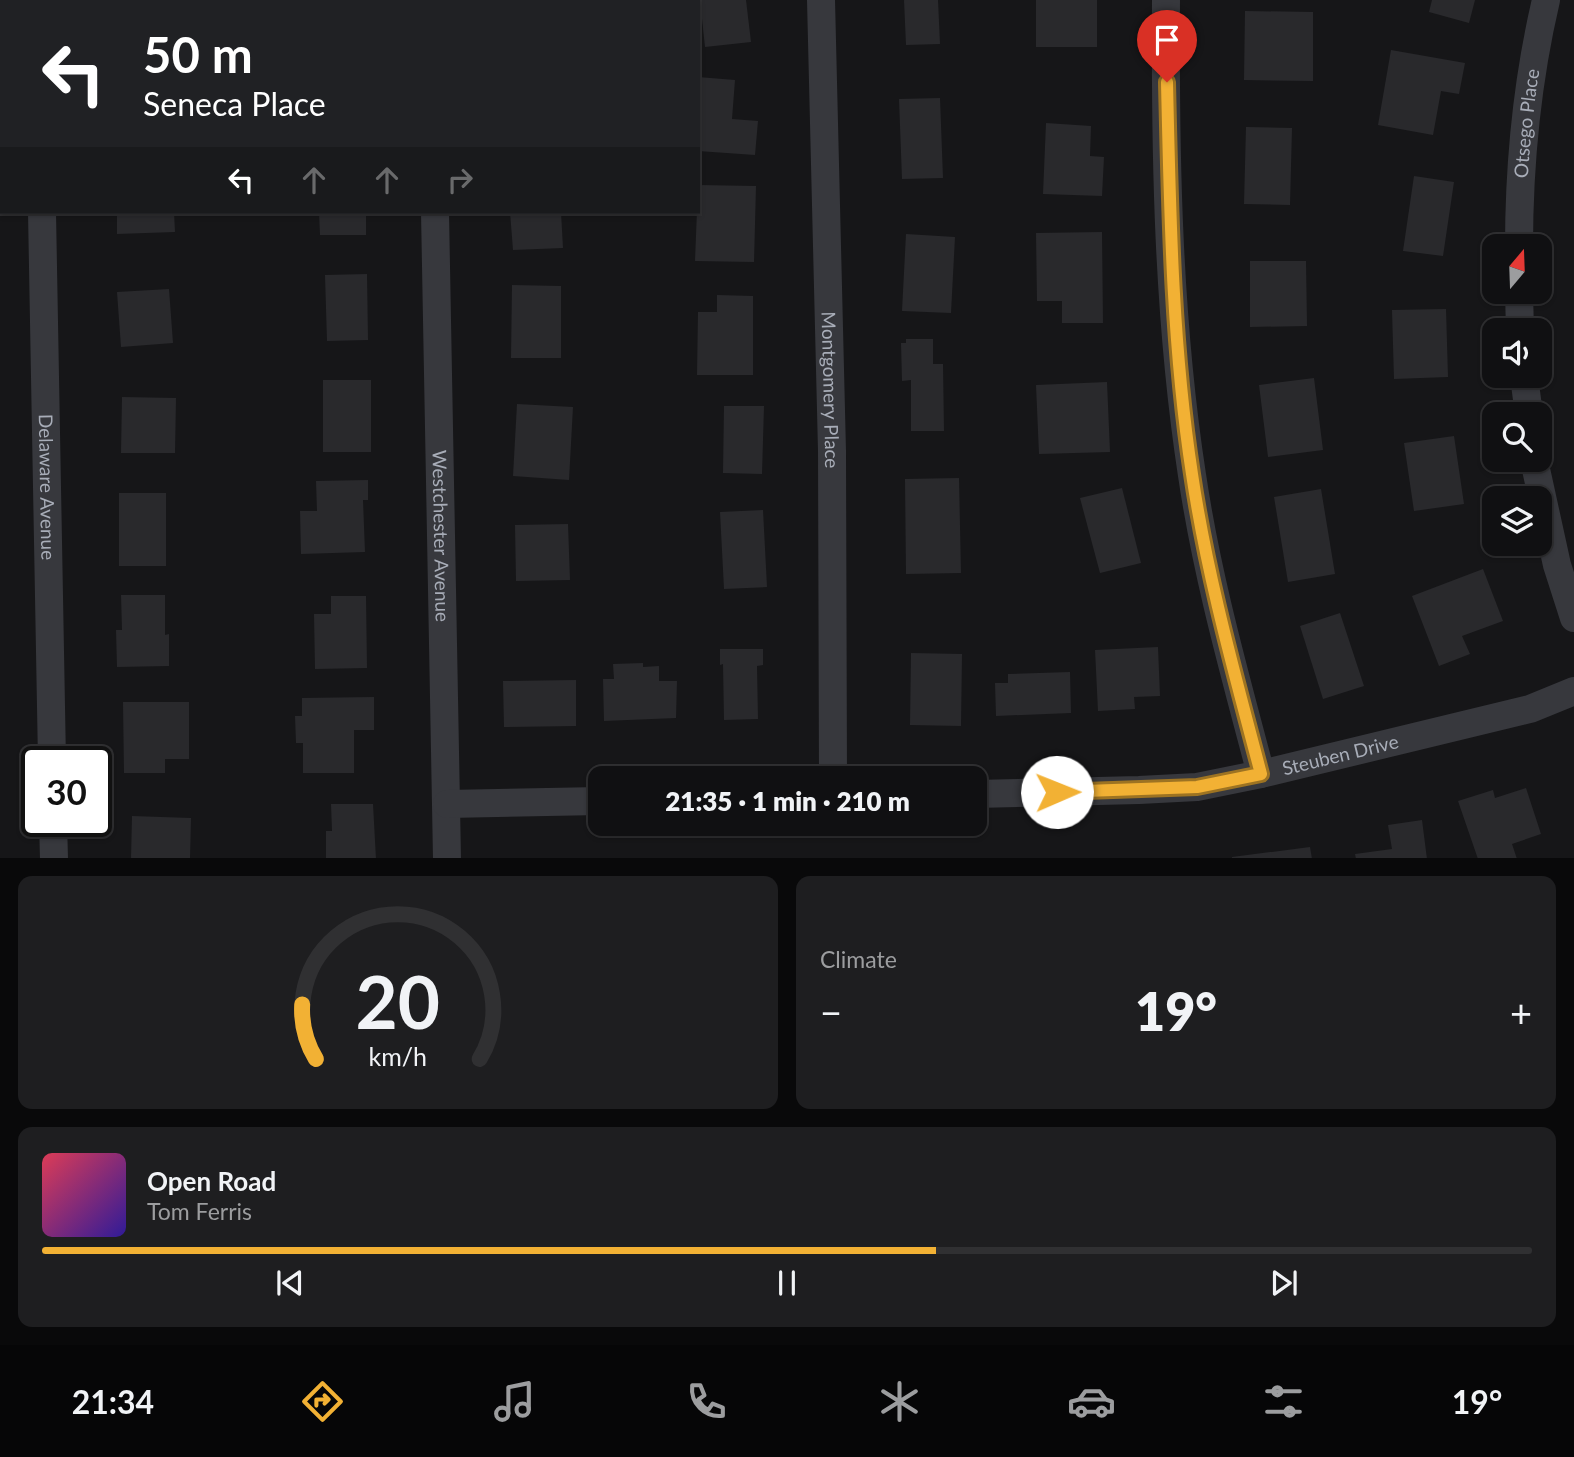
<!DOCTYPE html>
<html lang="en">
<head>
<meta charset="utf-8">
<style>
  body { margin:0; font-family:Lato,sans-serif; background:#1e1e20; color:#f1f3f6; height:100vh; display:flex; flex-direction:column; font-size:26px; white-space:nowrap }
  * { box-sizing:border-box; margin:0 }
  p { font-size:23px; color:#9c9d9f }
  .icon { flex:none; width:38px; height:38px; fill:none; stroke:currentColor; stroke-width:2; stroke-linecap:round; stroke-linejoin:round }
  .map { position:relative; height:858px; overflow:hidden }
  .drawer { display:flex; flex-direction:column; gap:18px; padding:18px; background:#09090a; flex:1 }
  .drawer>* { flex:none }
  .banner { position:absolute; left:0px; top:0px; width:700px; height:214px; box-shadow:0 2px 5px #0004,0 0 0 2px #303032; background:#202124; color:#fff; overflow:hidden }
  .needle { width:46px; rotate:19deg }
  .tools { position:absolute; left:1482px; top:234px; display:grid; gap:14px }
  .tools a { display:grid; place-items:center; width:70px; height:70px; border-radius:14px; background:#101012; box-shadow:0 2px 5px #0004,0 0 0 2px #303032; font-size:35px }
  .speed { position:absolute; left:21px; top:746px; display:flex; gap:14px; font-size:35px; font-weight:700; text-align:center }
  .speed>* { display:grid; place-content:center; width:91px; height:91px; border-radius:50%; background:#101012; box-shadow:0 2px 5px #0004,0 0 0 2px #303032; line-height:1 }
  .speed .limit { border:4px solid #111; border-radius:10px; background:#fff; color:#111 }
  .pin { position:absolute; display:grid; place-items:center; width:60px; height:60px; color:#fff; margin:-72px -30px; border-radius:50% 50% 50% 0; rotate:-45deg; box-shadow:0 0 7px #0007 }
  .pin .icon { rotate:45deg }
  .me { position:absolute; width:77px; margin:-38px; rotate:89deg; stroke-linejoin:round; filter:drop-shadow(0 0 5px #0008) }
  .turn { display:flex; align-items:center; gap:24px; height:147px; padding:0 28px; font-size:32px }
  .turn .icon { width:91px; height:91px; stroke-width:2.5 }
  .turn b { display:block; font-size:49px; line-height:60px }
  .lanes { display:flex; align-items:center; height:66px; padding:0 28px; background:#0003; justify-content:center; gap:35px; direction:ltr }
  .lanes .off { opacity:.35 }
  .big { font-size:52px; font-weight:800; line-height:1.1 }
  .drawer .tile { flex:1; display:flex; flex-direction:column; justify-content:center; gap:10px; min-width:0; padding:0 24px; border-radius:14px; background:#1e1e20 }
  .drawer .dial { align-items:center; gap:0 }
  .dial svg { height:182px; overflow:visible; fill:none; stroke:#303032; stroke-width:7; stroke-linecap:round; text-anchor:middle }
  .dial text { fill:#f1f3f6; stroke:none }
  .song { display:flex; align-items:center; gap:21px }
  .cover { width:84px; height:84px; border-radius:10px; background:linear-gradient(135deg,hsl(350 70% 55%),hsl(250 70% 35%)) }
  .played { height:7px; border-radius:4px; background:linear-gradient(90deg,#f2b134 60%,#303032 60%) }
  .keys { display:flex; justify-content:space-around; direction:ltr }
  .heat { display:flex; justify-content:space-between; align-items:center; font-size:38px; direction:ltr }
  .drawer .tiles { flex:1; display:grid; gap:18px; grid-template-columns:1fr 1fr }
  .tile:last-child { grid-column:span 2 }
  .trip { position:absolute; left:588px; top:766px; width:399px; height:70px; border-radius:14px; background:#101012; box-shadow:0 2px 5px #0004,0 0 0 2px #303032; font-weight:800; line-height:70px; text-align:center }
  .menu { display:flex; height:112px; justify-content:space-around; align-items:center; background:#060607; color:#9c9d9f }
  .menu .icon { width:49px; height:49px }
  .menu .on { color:#f2b134 }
  .menu b { font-size:32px; color:#f1f3f6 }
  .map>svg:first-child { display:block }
</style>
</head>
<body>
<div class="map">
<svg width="1574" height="859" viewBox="0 0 1574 859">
  <rect width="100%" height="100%" fill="#161618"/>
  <g fill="#29292c">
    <path d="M700,0h46l5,42 -46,5z"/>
    <path d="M904,0h34l2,44 -34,1z"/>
    <rect x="1036" y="0" width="61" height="47"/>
    <path d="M1432,0h43l-6,23 -40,-11z"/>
    <path d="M1245,11l68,1v69l-69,-1z"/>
    <path d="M1391,50l74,13 -6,31 -18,-3 -8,44 -55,-10z"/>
    <path d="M698,77l37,3 -3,39 26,2 -3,34 -57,-4z"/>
    <path d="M940,98l3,80 -41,1 -3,-80z"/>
    <path d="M1046,123l45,3 -1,30 14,1 -2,39 -59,-2z"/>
    <path d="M1246,127l46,1 -2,77 -46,-1z"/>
    <path d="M1414,176l40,6 -11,74 -40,-5z"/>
    <path d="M698,185l58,1 -2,76 -59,-1z"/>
    <path d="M117,212h57l1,20 -58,2z"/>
    <path d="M319,212h47v23h-46z"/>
    <path d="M510,212h51l2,36 -50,2z"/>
    <path d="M1102,232l1,91h-41v-22h-25l-1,-68z"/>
    <path d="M906,234l49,3 -4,76 -49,-2z"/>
    <path d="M1250,261h56l1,65 -57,1z"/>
    <path d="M367,274l1,66 -41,1 -2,-66z"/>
    <path d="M512,285l49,1v72h-50z"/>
    <path d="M169,289l4,54 -52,4 -4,-55z"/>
    <path d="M717,295l36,1v79h-56l1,-63h19z"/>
    <path d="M1446,309l2,68 -54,2 -2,-69z"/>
    <path d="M906,339h27v25h10l1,67h-33v-51l-9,1 -1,-38h5z"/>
    <path d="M1314,378l9,72 -55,7 -9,-72z"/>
    <rect x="323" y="380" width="48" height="72"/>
    <path d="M1107,382l3,70 -71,2 -3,-69z"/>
    <path d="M122,397l54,1 -1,55h-54z"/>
    <path d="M517,404l56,3 -4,73 -56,-4z"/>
    <path d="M724,406h40l-2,68 -39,-1z"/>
    <path d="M1454,436l10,68 -50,7 -10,-68z"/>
    <path d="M959,478l2,95 -55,1 -1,-95z"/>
    <path d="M368,480v20h-5l2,52 -64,2 -1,-43h17l-1,-30z"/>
    <path d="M1122,488l19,75 -41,10 -20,-75z"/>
    <path d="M1321,489l14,85 -47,8 -14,-85z"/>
    <rect x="119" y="493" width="47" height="73"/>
    <path d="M763,510l4,77 -43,2 -4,-77z"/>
    <path d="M568,524l2,56 -54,1 -1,-56z"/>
    <path d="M1483,569l20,52 -41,15 8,18 -31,12 -27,-70z"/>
    <path d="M121,595h44v40l4,-1v32l-52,1 -1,-37h6z"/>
    <path d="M331,596h35l1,72 -52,1 -1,-55h17z"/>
    <path d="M1340,613l24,73 -41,13 -23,-73z"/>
    <path d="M1158,647l2,49 -26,1 1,12 -37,2 -3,-61z"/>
    <path d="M720,649h43v16l-6,1 1,53 -34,1 -1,-56 -3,1z"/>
    <path d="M911,653l51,1 -1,72 -51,-1z"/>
    <path d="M643,663v4l16,-1v15h18l-1,37 -72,3 -1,-42h11l-1,-15z"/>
    <path d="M1070,672l1,41 -75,3 -1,-33h13v-9z"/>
    <path d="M576,680v46l-72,1 -1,-46z"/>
    <path d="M374,697v33h-20v43h-51v-30h-7l-1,-27h7v-18z"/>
    <path d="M123,702h66v57h-24v14h-41z"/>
    <path d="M1526,788l15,46 -29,10 5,15h-39l-20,-58 35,-11 2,8z"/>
    <path d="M331,804h42l3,55h-50v-28h6z"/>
    <path d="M132,816l59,2 -1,41h-59z"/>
    <path d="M1422,820l5,39h-71l-1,-5 37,-5 -4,-24z"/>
    <path d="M1310,847l2,12h-80v-2z"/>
  </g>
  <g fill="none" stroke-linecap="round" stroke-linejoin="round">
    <g stroke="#37383d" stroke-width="28">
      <path d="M37,0v2"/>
      <path d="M431,0v2"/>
      <path id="s1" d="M821,0l11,451 1,328"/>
      <path d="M1166,0c-1,158 2,319 26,475 15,102 43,200 69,299"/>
      <path id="s2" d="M42,212l10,549"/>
      <path id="s3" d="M435,212l12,647"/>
      <path id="s4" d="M1519,247c0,-83 8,-166 27,-247"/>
      <path d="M1519,292l1,39"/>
      <path d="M1524,376l5,39"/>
      <path d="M1534,460l23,105 17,53"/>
      <path id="s5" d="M975,794l164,-4 58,-3 64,-13 269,-65 44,-18"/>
      <path d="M447,804l153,-3"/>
      <path d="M53,821l1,38"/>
    </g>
  </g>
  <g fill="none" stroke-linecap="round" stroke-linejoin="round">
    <defs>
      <path id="route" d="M1057,792l140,-5 64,-13c-26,-99 -54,-198 -69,-300 -20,-130 -22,-261 -25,-392"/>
    </defs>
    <use href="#route" stroke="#9d7322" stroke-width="18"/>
    <use href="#route" stroke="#f2b134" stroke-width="12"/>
  </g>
  <g text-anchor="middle" stroke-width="7" stroke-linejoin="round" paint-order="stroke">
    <g font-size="19" fill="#a8adb8" stroke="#111113">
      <text dy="7" stroke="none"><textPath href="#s4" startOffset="124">Otsego Place</textPath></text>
      <text dy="7" stroke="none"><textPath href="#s1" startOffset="390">Montgomery Place</textPath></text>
      <text dy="7" stroke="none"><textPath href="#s2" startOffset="275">Delaware Avenue</textPath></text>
      <text dy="7" stroke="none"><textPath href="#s3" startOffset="324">Westchester Avenue</textPath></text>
      <text dy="7" stroke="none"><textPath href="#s5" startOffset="369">Steuben Drive</textPath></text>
    </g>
  </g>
</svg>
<div class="tools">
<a><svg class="needle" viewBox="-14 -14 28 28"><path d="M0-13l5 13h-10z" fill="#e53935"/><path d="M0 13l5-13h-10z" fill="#9c9d9f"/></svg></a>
<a><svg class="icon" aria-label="sound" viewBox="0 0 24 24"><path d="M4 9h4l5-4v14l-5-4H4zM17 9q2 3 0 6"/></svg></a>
<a><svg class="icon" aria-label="search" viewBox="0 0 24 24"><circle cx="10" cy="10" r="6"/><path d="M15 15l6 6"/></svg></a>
<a><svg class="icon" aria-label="layers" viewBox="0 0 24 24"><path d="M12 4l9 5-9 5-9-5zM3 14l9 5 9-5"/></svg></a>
</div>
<div class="speed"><div class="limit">30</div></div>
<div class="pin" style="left:1167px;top:82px;background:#d93025"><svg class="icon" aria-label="arrive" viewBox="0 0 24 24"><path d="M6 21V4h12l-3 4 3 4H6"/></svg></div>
<svg class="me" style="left:1057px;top:792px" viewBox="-20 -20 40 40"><circle r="19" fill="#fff"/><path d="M0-13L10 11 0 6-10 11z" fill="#f2b134"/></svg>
<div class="trip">21:35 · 1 min · 210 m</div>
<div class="banner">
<div class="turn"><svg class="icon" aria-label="left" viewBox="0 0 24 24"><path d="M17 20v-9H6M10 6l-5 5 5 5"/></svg><div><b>50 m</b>Seneca Place</div></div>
<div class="lanes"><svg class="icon" aria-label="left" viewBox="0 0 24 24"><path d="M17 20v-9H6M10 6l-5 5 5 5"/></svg><svg class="icon off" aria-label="ahead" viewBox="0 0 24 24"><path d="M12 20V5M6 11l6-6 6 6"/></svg><svg class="icon off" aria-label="ahead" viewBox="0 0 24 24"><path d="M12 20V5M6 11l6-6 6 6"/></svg><svg class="icon off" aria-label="right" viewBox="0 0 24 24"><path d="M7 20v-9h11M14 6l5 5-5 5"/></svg></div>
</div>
</div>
<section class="drawer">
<div class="tiles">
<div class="tile dial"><svg viewBox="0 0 100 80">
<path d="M14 69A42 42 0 1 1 86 69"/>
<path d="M14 69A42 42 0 0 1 8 45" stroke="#f2b134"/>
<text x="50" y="56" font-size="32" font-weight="700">20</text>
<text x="50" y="72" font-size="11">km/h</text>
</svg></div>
<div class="tile"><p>Climate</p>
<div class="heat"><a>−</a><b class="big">19°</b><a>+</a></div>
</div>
<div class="tile">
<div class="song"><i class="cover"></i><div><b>Open Road</b><p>Tom Ferris</p></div></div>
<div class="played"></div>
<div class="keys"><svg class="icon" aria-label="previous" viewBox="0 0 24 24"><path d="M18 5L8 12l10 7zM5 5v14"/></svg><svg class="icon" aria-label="pause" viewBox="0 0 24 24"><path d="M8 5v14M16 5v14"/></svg><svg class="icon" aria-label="next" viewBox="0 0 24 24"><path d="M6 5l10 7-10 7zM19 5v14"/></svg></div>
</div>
</div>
</section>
<nav class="menu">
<b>21:34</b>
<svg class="icon on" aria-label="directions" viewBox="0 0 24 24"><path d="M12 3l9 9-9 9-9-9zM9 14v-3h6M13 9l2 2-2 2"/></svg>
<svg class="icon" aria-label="music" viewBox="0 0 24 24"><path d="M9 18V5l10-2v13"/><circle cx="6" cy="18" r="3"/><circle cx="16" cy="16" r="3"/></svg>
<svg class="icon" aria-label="phone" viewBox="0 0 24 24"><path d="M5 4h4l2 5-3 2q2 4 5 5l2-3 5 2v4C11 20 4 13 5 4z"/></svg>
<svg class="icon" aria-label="climate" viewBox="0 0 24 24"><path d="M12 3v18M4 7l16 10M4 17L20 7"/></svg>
<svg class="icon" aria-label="car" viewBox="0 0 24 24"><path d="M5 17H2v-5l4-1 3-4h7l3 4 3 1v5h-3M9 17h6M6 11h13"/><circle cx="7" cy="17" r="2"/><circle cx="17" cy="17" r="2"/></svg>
<svg class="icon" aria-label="filters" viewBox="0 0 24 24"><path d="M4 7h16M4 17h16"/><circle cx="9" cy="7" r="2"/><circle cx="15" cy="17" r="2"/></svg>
<b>19°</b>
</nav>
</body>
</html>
